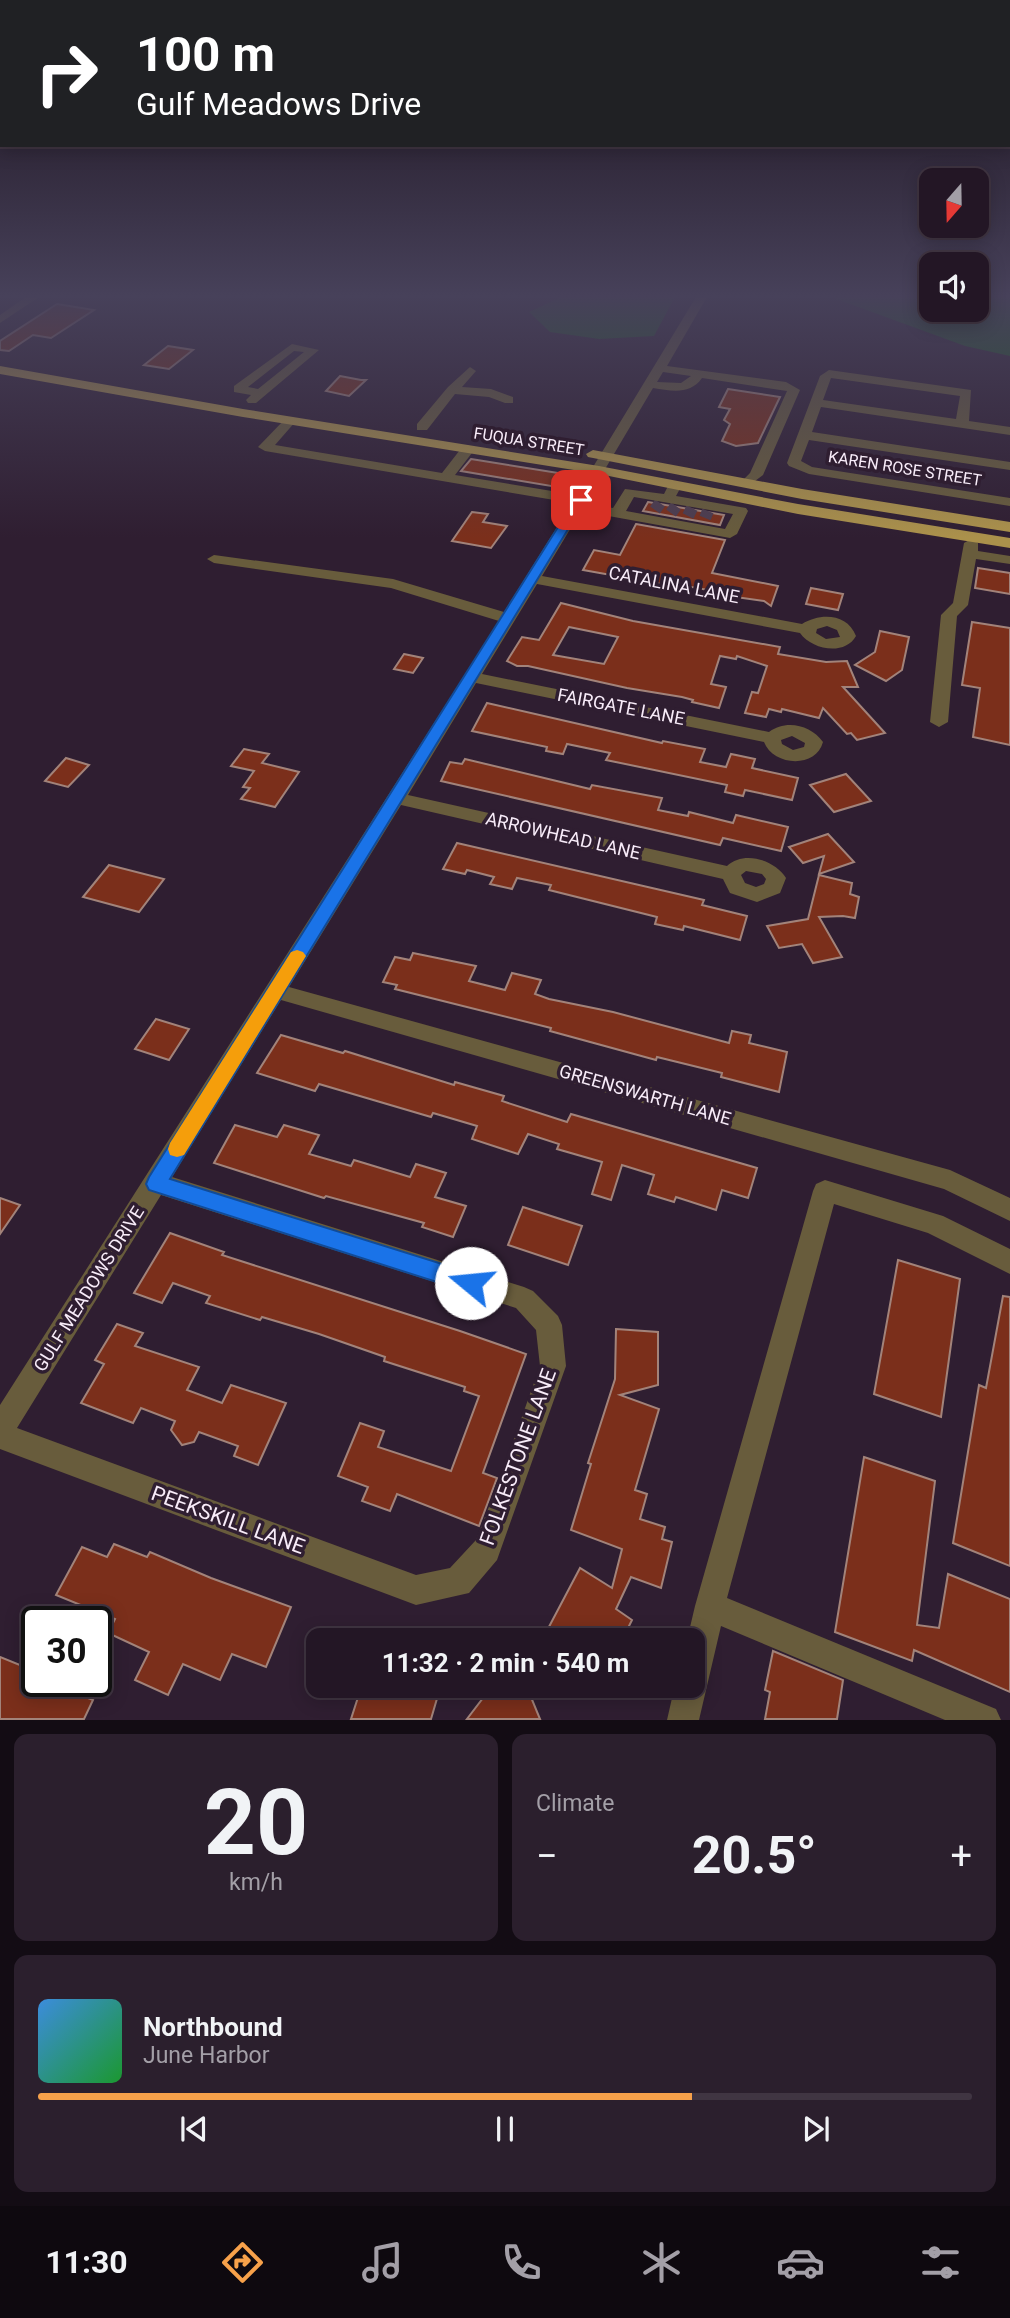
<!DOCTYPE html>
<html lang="en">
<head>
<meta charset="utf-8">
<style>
  body { margin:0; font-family:Roboto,sans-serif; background:#2b1f2d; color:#f1f3f6; height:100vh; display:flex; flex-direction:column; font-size:26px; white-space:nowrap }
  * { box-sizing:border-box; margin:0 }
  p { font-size:23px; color:#a39fa7 }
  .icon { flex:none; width:38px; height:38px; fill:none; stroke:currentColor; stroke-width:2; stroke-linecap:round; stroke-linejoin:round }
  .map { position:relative; height:1720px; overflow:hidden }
  .sheet { display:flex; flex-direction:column; gap:14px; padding:14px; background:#130c14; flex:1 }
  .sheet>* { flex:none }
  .banner { position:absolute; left:0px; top:0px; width:1012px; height:147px; box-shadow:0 4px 18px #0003,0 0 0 2px #403542; background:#202124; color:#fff; overflow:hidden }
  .needle { width:46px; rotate:200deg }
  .tools { position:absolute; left:919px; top:168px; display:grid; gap:14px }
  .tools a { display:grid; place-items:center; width:70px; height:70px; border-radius:14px; background:#231625; box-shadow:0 4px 18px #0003,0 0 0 2px #403542; font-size:35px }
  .speed { position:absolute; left:21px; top:1606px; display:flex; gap:14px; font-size:35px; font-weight:700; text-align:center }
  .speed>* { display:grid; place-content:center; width:91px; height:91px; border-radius:50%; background:#231625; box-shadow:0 4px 18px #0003,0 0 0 2px #403542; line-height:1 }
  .speed .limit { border:4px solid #111; border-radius:10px; background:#fff; color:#111 }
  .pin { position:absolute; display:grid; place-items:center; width:60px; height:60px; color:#fff; margin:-30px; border-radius:14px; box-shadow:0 4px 10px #0006 }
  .me { position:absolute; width:77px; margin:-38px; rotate:287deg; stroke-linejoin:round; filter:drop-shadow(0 0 5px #0008) }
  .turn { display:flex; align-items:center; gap:24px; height:147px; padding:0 21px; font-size:32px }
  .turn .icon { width:91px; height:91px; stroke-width:2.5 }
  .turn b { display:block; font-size:49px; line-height:60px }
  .big { font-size:52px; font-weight:700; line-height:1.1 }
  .sheet .widget { flex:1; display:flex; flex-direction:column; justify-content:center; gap:10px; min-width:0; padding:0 24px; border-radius:14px; background:#2b1f2d }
  .sheet .dial { align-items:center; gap:0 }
  .dial b { font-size:91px; line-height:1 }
  .song { display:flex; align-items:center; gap:21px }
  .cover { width:84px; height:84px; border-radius:10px; background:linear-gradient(135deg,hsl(210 70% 55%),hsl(130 70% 35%)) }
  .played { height:7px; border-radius:4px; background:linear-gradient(90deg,#f7a14a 70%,#403542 70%) }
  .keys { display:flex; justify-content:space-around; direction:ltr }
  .heat { display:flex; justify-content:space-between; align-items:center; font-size:38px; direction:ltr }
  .sheet .tiles { flex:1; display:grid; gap:14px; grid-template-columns:1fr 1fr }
  .widget:last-child { grid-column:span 2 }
  .trip { position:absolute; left:306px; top:1628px; width:399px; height:70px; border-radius:14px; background:#231625; box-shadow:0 4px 18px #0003,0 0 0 2px #403542; font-weight:700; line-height:70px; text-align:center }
  .tab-bar { display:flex; height:112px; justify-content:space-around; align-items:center; background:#0e090f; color:#a39fa7 }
  .tab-bar .icon { width:49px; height:49px }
  .tab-bar .on { color:#f7a14a }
  .tab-bar b { font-size:32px; color:#f1f3f6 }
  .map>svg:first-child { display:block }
</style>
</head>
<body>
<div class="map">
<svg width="1010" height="1720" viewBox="0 0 1010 1720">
  <rect width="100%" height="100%" fill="#2f1e31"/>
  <g fill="#1b5b22">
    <path d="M561,297h114l-21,39 -55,3 -49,-7 -21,-20z"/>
    <path d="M831,297h100v13h45l1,-13h33v59l-45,-10z"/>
  </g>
  <g fill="#7b2f1b" stroke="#a2837a" stroke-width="2" fill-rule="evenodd">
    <path d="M57,304l37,6 -43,28 -18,-3 -24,16 -9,-1v-9z"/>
    <path d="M168,346l25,4 -24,19 -25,-4z"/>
    <path d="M340,376l21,4h5l-17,16 -23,-5z"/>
    <path d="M728,389l52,8 -22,46 -22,3 -14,-5 8,-17 -6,-4 6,-11 -11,-2z"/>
    <path d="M471,459l106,17 -8,13 -108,-18z"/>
    <path d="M648,502l76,13 -4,10 -77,-14z"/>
    <path d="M472,512l16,2 -5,8 24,4 -16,22 -39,-7z"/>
    <path d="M636,524l89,16 -13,33 66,13 -7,20 -7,-5 -57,-8 1,-3 -27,-5 -3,2 -95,-17 11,-20 26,5z"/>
    <path d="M978,568l32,5v21l-35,-6z"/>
    <path d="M811,588l32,6 -5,16 -32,-6z"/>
    <path d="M561,603l72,18 147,26 -2,7 48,8 21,-1 11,26h-15l42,46 -28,7 -6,-7 -4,1 -24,-26 -4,10 -37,-9 -1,3 -12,-3 -3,8 -21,-4 7,-21 6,1 9,-27 -30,-10 -1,3 -16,-3 -9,28 15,3 -7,21 -27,-6 1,-2 -11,-3 -55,-9 -99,-22h-11l-10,-5 15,-24 17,3zM569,627l49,10 -14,27 -51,-9z"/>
    <path d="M972,622l38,6v117l-37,-8 7,-49 -18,-3z"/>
    <path d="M880,631l29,6 -7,33 -16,11 -31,-16 20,-13z"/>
    <path d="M404,654l19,4 -10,15 -19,-4z"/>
    <path d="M487,703l175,40 1,-2 42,8 -5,13 26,5 5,-13 24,5 -3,9 46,10 -6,22 -47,-10 -2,6 -18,-4 2,-7 -121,-25 4,-7 -43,-9 -4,10 -17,-3 1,-4 -75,-16z"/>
    <path d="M244,749l25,5 -7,9 37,9 -24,35 -34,-8 9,-11 -7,-1 11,-16 -23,-5z"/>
    <path d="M66,758l23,7 -21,22 -23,-6z"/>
    <path d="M465,759l125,30 2,-4 70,13 -4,12 30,6 1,-4 44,11 3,-8 52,12 -7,24 -58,-13 -3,7 -279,-64 9,-19 12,2z"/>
    <path d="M846,774l25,27 -37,11 -24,-27z"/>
    <path d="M828,834l26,28 -35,12 5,-18 -21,7 -14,-16z"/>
    <path d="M457,843l247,57 -2,5 45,11 -7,24 -56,-14 -1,4 -28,-6 2,-7 -108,-27 2,-5 -34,-7 -5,11 -22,-5 4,-7 -27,-7 -2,4 -22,-5z"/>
    <path d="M109,865l55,14 -25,33 -56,-15z"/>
    <path d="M819,875l33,8 -2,11 9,3 -4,21 -12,-2 -24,1 23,40 -29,6 -11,-19 -23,4 -12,-22 41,-7z"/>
    <path d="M413,953l63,13 -7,15 36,9 7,-17 29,7 -6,14 14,5 64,13 116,31 3,-12 19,4 -2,8 38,9 -8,40 -58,-15 1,-4 -65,-16 -1,3 -106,-29 1,-3 -156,-39 2,-4 -14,-3 12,-25 15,3z"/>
    <path d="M156,1019l33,10 -20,31 -34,-11z"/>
    <path d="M281,1035l62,18 2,-2 109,34 1,-3 49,14 -2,5 65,21 4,-8 186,54 -9,30 -26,-8 -6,20 -40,-13 -2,5 -26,-8 6,-19 -32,-10 -11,35 -19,-6 10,-32 -45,-13 2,-5 -31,-10 -10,20 -46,-15 5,-13 -44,-13 -2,4 -112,-33 -4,7 -58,-18z"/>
    <path d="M235,1125l42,12 7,-12 35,10 -10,19 42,12 3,-6 56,17 6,-13 30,9 -11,24 31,9 -13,31 -31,-10 2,-4 -98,-27 -2,2 -110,-35z"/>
    <path d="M0,1198l20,7 -20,29z"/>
    <path d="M523,1207l59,19 -14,39 -60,-20z"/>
    <path d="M170,1233l54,19 -2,3 238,76 66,23 -43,119 14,5 -18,48 -82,-32 -7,17 -28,-10 6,-14 -30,-11 22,-53 24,8 -6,16 73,24 28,-75 -15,-5 1,-4 -81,-26 1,-4 -66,-23 -57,-17 -2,3 -54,-17 4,-7 -37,-13 -11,20 -28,-10z"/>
    <path d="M898,1260l62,19 -19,138 -67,-23z"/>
    <path d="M1003,1296l7,1v269l-57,-23 26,-158 7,3z"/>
    <path d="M117,1324l26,9 -8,13 64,21 -12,23 35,13 9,-18 55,18 -28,62 -24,-9 4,-10 -39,-14 -5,10 -12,3 -11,-15 4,-9 -34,-13 -8,15 -52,-20 23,-39 -9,-4z"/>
    <path d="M616,1329l42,3v53l-38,10 39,14 -24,81 12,4 -7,25 25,8 -3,12 10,3 -11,46 -30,-11 -15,32 16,11 -10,20h-80l38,-72 32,20 10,-39 -51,-19 20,-66 -3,-1 27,-84z"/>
    <path d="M864,1457l71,24 -18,144 22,3 9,-54 62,25v93l-96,-42 -2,11 -77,-29z"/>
    <path d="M114,1544l33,13 3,-5 61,26 80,29 -25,60 -34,-13 -12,26 -37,-16 -15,31 -33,-15 14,-28 -41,-19 7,-14 -59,-24 26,-48 25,10z"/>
    <path d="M773,1651l70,29 -6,39h-72l5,-27 -5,-2z"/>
    <path d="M0,1657l37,15v10h12l44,18 -9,19h-84z"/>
    <path d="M362,1685h79l-10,34h-80z"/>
    <path d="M493,1685h33l14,34h-73z"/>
  </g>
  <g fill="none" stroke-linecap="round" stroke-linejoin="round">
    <g stroke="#4d3d4f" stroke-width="12" stroke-dasharray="12 6" stroke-linecap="butt">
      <path d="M655,510l5,-7"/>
      <path d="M671,513l5,-7"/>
      <path d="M688,516l4,-8"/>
      <path d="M705,518l3,-7"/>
    </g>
    <g fill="#685c3c" fill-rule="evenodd">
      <path d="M26,297h13l-39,26v-8z"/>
      <path d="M696,297h11l-40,69 119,16 14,8 -37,85 -16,12 -7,-4 10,-10 37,-82 -85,-13c-12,17 -30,13 -49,10l-68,115 28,5 12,-19 39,5 6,-12 5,-1 7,4 -6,11 70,12 2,3 -11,23 -7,4 -149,-27 -39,65 260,48c18,-11 45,-11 54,12 -11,20 -44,14 -56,-3l-263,-49 -55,90 287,58c17,-13 42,-7 54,10 -7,27 -50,24 -59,0l-288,-59 -68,112 319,71c17,-16 48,-6 59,12l-6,15 -23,9 -27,-9 -7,-14 -322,-74 -112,182 661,183 60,28v23l-66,-32 -663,-189 -109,177 352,110 9,4 25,25 4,9 4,41 -69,194 -28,33 -53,12 -416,-156v-44l499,-784 -108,-33 -177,-25 -7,-4 7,-4 179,24 111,33 68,-109 -307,-52 -7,-4 28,-29 4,-1 6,4 -21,24 167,28 21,-27 5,-1 7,4 -20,26 121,20zM663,372l28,4 -10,7 -24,-1zM634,497l99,17 -8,15 -99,-18zM827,626l10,4 3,7 -14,2 -10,-6 1,-4zM792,736l13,7 -1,4 -11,3 -11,-6 -1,-4zM746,871l16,3 4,5 -2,5 -8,3 -11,-4 -4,-8zM161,1195l355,113 20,22 4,36 -41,115 -23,59 -26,28 -34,7 -399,-147z"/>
      <path d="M292,344l27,6 -63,53h-8l-2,-3 5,-5 -17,-3v-6zM294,351l10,1 -46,37 -10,-2z"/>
      <path d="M470,367l6,4 -14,16 29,2 22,8v6h-8l-16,-6 -34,-3 -28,36h-10v-6l31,-37z"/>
      <path d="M829,370l142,20 -2,31 41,6v8l-189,-28 -9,25 198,30v8l-201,-30 -8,21 11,6 198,31v8l-201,-32 -20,-8 -2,-3 33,-87zM831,378l129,18 -4,23 -133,-19z"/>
      <path d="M971,539l7,4v8l32,5v8l-34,-5 -8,46 -11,11 -9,106 -9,5 -9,-5 11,-107 12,-12 11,-60z"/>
      <path d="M825,1180l118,36 67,33v25l-82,-41 -94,-29 -107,394 269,111 5,11h-56l-224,-94 -22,94h-32l8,-35h18v-45h-6l8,-34 118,-415 3,-7z"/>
    </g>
    <g fill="#ab914b" fill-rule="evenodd">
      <path d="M0,366l243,43 356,57 199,38 212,34v10l-212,-34 -199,-40 -356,-57 -243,-43z"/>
      <path d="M593,450l209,39 208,33v10l-208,-33 -214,-42 -2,-3z"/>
    </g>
  </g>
  <linearGradient id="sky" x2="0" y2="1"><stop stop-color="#1a101b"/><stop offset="0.55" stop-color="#47415a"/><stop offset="1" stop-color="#47415a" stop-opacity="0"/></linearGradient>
  <rect width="1010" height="538" fill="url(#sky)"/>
  <path fill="#1a73e8" stroke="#114b97" stroke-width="2" d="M581,497l5,3 -416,679 301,94 8,3 3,7 -3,7 -8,3 -322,-103 -3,-6 3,-7 426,-677z"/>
  <path fill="#f59e0b" d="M297,950l6,2 3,4 -122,199 -7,2 -7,-2 -2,-6 2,-6 121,-191z"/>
  <g text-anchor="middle" stroke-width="7" stroke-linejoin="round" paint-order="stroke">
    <g font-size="16" fill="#f8ecf9" stroke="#2f1e31">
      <text transform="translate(529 441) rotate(9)" y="6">FUQUA STREET</text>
      <text transform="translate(905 468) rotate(9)" y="6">KAREN ROSE STREET</text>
    </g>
    <g font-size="18" fill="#f8ecf9" stroke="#2f1e31">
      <text transform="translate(674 585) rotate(11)" y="6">CATALINA LANE</text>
      <text transform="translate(621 707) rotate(11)" y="6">FAIRGATE LANE</text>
      <text transform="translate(563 836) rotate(13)" y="6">ARROWHEAD LANE</text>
      <text transform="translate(645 1095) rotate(16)" y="6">GREENSWARTH LANE</text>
      <text transform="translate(89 1289) rotate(-58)" y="6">GULF MEADOWS DRIVE</text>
    </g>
    <g font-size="21" fill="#f8ecf9" stroke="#2f1e31">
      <text transform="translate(518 1457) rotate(-70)" y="7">FOLKESTONE LANE</text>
      <text transform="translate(228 1520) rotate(20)" y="7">PEEKSKILL LANE</text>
    </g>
  </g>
</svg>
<div class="tools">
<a><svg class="needle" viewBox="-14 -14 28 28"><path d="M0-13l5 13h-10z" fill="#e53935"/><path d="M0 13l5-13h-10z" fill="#a39fa7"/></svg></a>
<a><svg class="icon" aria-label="sound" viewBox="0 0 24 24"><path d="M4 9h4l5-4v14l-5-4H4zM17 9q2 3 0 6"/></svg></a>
</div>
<div class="speed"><div class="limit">30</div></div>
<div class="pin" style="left:581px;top:500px;background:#d93025"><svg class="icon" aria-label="arrive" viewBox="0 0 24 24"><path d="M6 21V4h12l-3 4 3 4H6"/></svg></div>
<svg class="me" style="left:471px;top:1283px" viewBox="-20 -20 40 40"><circle r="19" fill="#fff"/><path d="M0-13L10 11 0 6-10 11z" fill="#1a73e8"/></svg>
<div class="trip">11:32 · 2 min · 540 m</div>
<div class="banner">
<div class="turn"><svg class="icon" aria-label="right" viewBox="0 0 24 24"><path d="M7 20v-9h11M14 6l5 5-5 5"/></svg><div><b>100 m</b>Gulf Meadows Drive</div></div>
</div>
</div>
<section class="sheet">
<div class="tiles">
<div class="widget dial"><b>20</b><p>km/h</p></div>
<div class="widget"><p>Climate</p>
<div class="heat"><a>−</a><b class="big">20.5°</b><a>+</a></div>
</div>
<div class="widget">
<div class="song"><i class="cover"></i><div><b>Northbound</b><p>June Harbor</p></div></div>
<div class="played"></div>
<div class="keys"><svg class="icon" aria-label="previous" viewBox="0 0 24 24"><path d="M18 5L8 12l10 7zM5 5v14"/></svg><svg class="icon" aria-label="pause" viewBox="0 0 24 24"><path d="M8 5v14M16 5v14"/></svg><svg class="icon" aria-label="next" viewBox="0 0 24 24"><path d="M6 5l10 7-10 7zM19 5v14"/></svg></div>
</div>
</div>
</section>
<nav class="tab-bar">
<b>11:30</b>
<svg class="icon on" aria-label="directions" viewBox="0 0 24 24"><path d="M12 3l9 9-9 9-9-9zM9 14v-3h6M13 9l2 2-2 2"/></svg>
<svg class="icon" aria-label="music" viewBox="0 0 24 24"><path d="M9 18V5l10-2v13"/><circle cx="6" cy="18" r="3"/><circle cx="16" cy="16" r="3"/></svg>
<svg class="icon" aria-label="phone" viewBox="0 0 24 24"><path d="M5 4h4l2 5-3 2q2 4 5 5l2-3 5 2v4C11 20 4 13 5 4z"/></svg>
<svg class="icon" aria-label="climate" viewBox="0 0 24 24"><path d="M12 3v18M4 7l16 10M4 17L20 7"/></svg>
<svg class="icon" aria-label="car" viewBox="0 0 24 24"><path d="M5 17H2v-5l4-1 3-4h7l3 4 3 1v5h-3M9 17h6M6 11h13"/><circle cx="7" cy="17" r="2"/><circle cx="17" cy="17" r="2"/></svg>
<svg class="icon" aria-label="filters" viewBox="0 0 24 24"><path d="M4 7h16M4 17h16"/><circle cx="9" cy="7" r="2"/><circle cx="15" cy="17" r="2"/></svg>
</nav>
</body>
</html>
